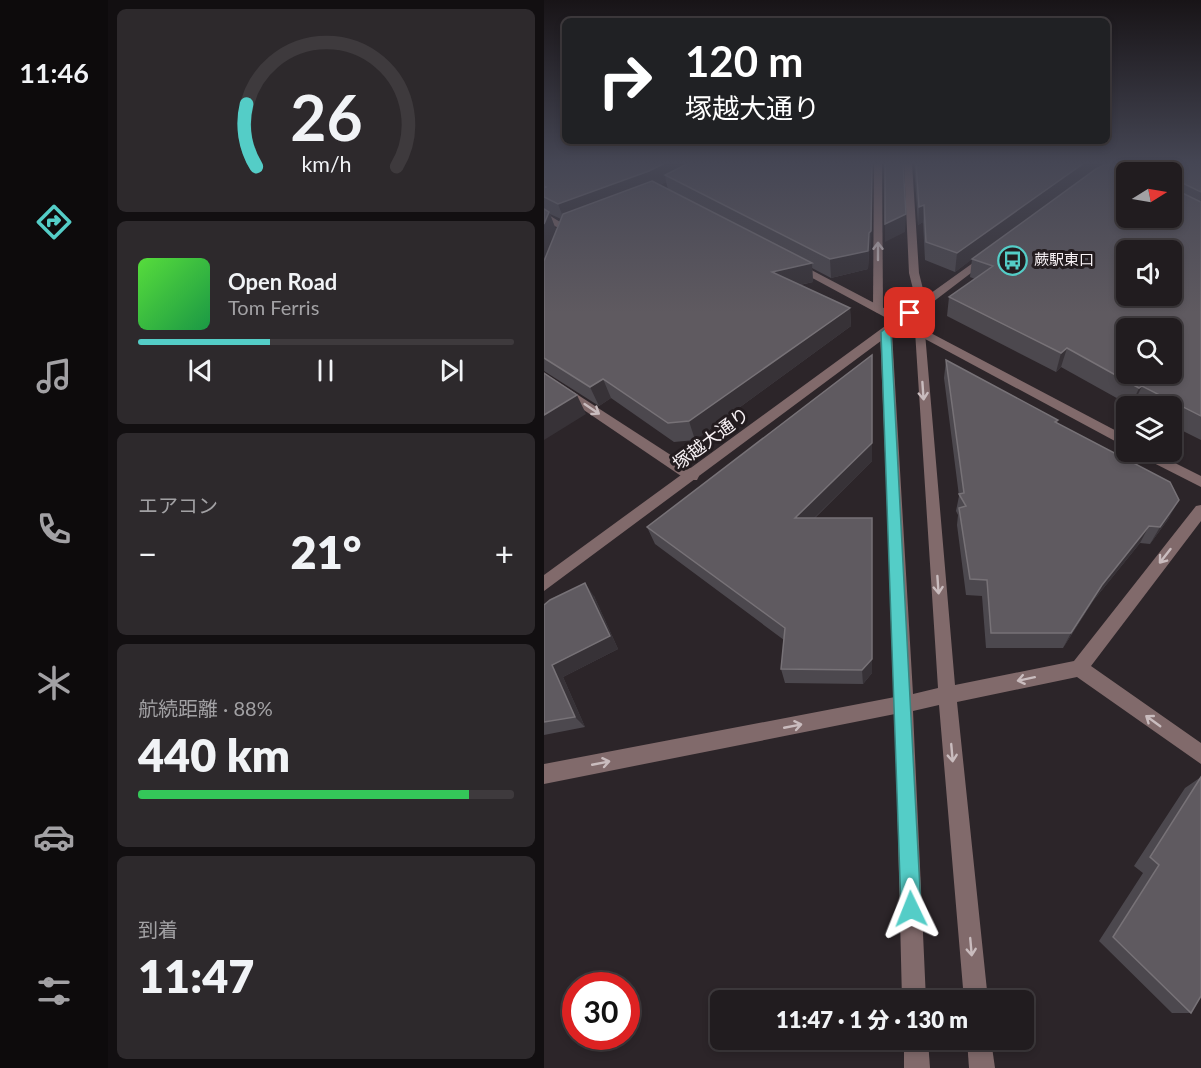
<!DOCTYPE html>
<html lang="ja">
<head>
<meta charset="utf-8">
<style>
  body { margin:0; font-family:Lato,"Noto Sans JP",sans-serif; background:#2d292c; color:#f1f3f6; height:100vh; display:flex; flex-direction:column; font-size:22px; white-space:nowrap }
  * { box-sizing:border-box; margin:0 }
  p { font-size:20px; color:#a2a1a4 }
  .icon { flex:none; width:33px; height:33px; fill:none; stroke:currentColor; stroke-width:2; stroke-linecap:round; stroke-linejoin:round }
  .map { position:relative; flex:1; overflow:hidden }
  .drawer { display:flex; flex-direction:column; gap:9px; padding:9px; background:#120f11; width:436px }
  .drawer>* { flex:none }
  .banner { position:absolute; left:18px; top:18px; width:548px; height:126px; border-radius:9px; box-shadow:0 3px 9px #0003,0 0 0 2px #3e3a3d; background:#202124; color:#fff; overflow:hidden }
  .needle { width:39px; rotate:79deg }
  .fabs { position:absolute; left:572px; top:162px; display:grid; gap:12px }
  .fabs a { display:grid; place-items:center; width:66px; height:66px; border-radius:9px; background:#211c1f; box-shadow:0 3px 9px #0003,0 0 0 2px #3e3a3d; font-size:30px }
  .speed { position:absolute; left:18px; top:972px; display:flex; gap:12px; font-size:30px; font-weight:700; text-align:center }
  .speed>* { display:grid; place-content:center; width:78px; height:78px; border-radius:50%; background:#211c1f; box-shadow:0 3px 9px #0003,0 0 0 2px #3e3a3d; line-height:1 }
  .speed .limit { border:9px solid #d22; background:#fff; color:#111 }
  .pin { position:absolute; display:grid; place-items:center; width:51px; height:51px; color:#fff; margin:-26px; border-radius:12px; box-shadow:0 3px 9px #0006 }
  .me { position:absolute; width:66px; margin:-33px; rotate:358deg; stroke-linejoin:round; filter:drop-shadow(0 0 4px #0008) }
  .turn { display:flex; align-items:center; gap:21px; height:126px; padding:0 24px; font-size:27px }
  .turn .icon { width:78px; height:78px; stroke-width:2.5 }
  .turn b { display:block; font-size:42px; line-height:51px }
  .big { font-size:45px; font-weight:800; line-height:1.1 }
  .drawer .widget { flex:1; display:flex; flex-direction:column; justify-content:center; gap:9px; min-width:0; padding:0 21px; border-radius:9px; background:#2d292c }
  .drawer .dial { align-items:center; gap:0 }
  .dial svg { height:156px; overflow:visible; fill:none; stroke:#3e3a3d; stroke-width:7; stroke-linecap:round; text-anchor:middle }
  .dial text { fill:#f1f3f6; stroke:none }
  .song { display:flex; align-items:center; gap:18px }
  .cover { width:72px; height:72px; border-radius:9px; background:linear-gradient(135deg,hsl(110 70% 55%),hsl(140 70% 35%)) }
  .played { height:6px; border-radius:3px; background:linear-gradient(90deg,#54cdc7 35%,#3e3a3d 35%) }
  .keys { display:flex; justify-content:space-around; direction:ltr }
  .heat { display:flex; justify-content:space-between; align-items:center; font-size:33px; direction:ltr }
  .charge { height:9px; border-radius:4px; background:linear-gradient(90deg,#34c759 88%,#3e3a3d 0) }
  .trip { position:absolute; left:166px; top:990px; width:324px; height:60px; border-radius:9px; background:#211c1f; box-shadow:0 3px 9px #0003,0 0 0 2px #3e3a3d; font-weight:800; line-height:60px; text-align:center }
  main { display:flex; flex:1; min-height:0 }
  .menu { display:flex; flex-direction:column; width:108px; justify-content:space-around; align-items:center; background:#0d0b0c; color:#a2a1a4 }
  .menu .icon { width:42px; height:42px }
  .menu .current { color:#54cdc7 }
  .menu b { font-size:27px; color:#f1f3f6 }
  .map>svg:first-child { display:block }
</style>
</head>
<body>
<main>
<nav class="menu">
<b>11:46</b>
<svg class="icon current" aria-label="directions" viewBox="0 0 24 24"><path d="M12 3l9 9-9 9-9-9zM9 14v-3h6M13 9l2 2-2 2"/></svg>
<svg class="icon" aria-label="music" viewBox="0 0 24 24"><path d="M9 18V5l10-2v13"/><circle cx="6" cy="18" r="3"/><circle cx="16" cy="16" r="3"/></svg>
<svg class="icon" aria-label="phone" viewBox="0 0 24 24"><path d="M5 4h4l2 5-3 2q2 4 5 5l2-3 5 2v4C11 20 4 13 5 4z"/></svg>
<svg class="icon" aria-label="climate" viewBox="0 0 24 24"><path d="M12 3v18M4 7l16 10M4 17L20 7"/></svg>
<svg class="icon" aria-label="car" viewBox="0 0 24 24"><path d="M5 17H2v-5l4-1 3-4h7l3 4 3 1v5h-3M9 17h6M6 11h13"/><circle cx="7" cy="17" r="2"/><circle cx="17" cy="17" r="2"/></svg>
<svg class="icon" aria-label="filters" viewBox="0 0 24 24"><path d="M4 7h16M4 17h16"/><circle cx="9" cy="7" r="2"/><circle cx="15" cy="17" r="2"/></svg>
</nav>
<section class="drawer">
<div class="widget dial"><svg viewBox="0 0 100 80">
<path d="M14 69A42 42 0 1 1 86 69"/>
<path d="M14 69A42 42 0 0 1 9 37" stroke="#54cdc7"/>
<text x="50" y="56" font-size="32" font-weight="700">26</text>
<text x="50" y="72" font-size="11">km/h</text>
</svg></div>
<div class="widget">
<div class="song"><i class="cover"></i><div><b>Open Road</b><p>Tom Ferris</p></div></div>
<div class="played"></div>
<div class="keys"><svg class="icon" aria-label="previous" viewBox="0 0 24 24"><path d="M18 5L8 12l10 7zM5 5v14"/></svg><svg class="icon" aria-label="pause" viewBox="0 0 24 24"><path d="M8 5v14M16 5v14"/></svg><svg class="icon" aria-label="next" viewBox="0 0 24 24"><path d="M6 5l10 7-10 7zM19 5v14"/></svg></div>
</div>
<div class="widget"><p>エアコン</p>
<div class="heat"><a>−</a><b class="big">21°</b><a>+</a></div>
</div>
<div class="widget"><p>航続距離 · 88%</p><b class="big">440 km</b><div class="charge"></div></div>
<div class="widget"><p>到着</p><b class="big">11:47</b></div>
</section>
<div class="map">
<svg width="657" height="1068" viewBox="0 0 657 1068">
  <rect width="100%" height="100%" fill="#2c2529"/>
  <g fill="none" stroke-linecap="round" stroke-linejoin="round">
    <g fill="#816a6b" fill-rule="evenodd">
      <path d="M330,163h8l1,147 -5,3 -5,-3z"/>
      <path d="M360,163h8l7,110 8,32 -5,3 -5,-3 -8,-32z"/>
      <path d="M0,212l21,13 10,-4 5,3c-15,10 -23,4 -36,-5z"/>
      <path d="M342,329l6,3 21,362 25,-6 -23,-357 4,-1 6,3 30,352 119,-24 122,-155 5,-1v16l-110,145 110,77v21l-124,-87 -120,25 31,298h-24l-25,-295 -26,6 13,289h-24l-7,-286 -351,70v-20l351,-67 -15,-365z"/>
      <path d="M0,373l153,99 2,4 -2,4h-10l-143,-97z"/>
      <path d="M360,1040h24l2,28h-26z"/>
      <path d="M423,1040h24l4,28h-26z"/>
    </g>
    <g fill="#816a6b" fill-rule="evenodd">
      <path d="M440,255l8,2 -84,64 218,115v11l-225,-121 -357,265v-16l348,-254 -100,-54v-4h6l101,53z"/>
      <path d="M593,452h16l48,24v11l-63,-32z"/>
    </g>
  </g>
  <g fill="#4c484e" fill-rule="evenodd">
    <path d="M0,163h328l-1,86 -2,2 -1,18 -37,9 -19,-10 1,14 -13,3 50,23 1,18 -156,114 -21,2 -63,-44 -12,8 -55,-35zM122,182l2,7 -8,-4zM6,214l11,5 -5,11z"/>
    <path d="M370,163h210v2l4,-1 -2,-1h75v277l-30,-15v-19h-35l-3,-1 -2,1 -70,-39 -5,5 -109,-56 2,-19 26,-18 -5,-2 2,-18 -17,13 -30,-12 -2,-38 -5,3z"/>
    <path d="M328,355v106l-57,57 57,155 -9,11 -78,-1 -4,-14 3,-29 -129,-96 -8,-17z"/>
    <path d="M402,360l112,60 -1,3 112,95 -19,26 -10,-1 -47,58 -30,47h-77l-4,-52 -16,-1 -9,-70 1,-10 -2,-4 3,-15 -15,-118z"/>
    <path d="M50,596l24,53 -55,28 22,50 -41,8v-130z"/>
    <path d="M657,777v219l-10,17h-19l-73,-72 44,-68 -9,-7 51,-78z"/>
  </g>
  <g fill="#373237">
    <path d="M121,163h41l-41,12 1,7 -13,6 -88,34 -7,-18z"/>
    <path d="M328,163l-1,86 -2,2 -1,18 -37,9 -1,-19z"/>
    <path d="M540,163h17l-3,11 -15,4 -128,94 2,-19z"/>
    <path d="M380,205l-1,17 -5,3 1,-18z"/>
    <path d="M5,212l7,18 -12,32v-38z"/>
    <path d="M362,214l-1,18 -20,10v-18z"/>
    <path d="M268,263l1,19 -39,8 -2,-18z"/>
    <path d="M306,308l1,18 -156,114 -6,-19z"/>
    <path d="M523,348l-6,19 -5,5 5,-19z"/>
    <path d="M59,379l8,19 -12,8 -9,-19z"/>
    <path d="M598,386l-9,19 -2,1 8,-18z"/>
    <path d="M33,395l9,19 -42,26v-25z"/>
    <path d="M328,443v18l-75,74 -2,-17z"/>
    <path d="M635,500l-10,18 -19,26 10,-17z"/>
    <path d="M328,518v155l-9,11 -1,-14z"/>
    <path d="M605,526l-9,17 -47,58 -30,47 8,-15 31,-48z"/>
    <path d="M41,583l9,13 24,53 -55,28 22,50 -10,-10 -23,-52z"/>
  </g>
  <g fill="#5f5a60" stroke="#777277" stroke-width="1.5" fill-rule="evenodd">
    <path d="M0,163h121l-16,8 -91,33 -14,-7v-9l2,-1 -2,-1z"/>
    <path d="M145,163h183l-1,68 -2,2 -1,18 -38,8 -165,-84z"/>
    <path d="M341,163h18l3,51 -21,10z"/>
    <path d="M372,163h168l-127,90 -31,-11 -2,-37 -5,2z"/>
    <path d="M588,163h69v29l-25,-12v10l25,12v214l-59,-30 -3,2 -72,-40 -6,5 -112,-56 44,-31 -21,-7 124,-90 8,-4 27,-1zM582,172h45v46h-45zM582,250h45v46h-45zM582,328h45v46h-45z"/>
    <path d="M108,181l160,82 -40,9 78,36 -161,113 -21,2 -65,-44 -13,8 -46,-29v-97l19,-47z"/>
    <path d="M0,209l5,3 -5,12z"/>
    <path d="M328,355v88l-77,75h77v141l-10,11 -81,-1 4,-41 -138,-101z"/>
    <path d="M402,360l112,60 -3,2 115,60 9,18 -19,27 -11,-1 -47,59 -31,48h-80l-4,-53 -17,-1 -11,-71 7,-2 -7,-12 5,-1z"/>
    <path d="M0,373l33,22 -33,20z"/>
    <path d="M41,583l25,53 -58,29 23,52 -31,5v-117l6,-5z"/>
    <path d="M657,777v219l-10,17 -78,-76 46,-72 -9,-8z"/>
  </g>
  <defs><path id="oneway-shaft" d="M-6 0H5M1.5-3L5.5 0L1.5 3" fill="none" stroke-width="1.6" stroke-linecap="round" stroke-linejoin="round" transform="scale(1.5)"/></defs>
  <g stroke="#c9bcbe">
    <use href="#oneway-shaft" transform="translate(334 251) rotate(-90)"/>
    <use href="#oneway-shaft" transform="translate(379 391) rotate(86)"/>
    <use href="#oneway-shaft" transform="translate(48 409) rotate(34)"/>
    <use href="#oneway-shaft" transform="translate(621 556) rotate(128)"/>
    <use href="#oneway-shaft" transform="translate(394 585) rotate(86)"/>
    <use href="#oneway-shaft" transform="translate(482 679) rotate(168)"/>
    <use href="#oneway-shaft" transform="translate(609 721) rotate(-144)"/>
    <use href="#oneway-shaft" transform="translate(249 726) rotate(-11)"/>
    <use href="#oneway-shaft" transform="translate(408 753) rotate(85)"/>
    <use href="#oneway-shaft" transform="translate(57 763) rotate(-11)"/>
    <use href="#oneway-shaft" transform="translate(427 947) rotate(85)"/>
  </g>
  <linearGradient id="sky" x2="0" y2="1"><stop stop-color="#181417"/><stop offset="0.52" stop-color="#454654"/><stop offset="1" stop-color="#454654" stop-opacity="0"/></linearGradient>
  <rect width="657" height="313" fill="url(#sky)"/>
  <path fill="#54cdc7" stroke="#378581" stroke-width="1.5" d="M363,311l8,2 -24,20 30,576 -3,8 -7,3 -7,-3 -3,-8 -20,-577z"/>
  <defs>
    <symbol id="bus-ring" viewBox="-11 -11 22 22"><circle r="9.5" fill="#231c1f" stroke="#54cdc7" stroke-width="1.5"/><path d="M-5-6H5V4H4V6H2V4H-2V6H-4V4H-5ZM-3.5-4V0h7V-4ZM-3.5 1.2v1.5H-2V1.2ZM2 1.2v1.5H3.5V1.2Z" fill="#54cdc7"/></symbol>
  </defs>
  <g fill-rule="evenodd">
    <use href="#bus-ring" x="452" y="244" width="33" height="33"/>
  </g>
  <g text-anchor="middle" stroke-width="6" stroke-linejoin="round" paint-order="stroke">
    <g font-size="15" fill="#f9f3f6" stroke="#231c1f" text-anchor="start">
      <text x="490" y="265">蕨駅東口</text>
    </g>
    <g font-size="18" fill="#f9f3f6" stroke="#231c1f">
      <text transform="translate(167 439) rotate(-37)" y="6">塚越大通り</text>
    </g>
  </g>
</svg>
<div class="fabs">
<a><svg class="needle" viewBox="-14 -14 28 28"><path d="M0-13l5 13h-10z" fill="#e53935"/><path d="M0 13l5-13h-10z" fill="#a2a1a4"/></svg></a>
<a><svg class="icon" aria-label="sound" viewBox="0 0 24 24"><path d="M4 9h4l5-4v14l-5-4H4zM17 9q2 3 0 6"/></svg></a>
<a><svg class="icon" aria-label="search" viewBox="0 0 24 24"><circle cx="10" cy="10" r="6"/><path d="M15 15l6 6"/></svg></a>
<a><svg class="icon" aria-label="layers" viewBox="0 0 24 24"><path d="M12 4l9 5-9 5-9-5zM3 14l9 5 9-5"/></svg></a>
</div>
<div class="speed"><div class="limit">30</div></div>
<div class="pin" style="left:366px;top:313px;background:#d93025"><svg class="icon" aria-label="arrive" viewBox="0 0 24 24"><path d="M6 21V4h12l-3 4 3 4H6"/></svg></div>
<svg class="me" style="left:367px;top:909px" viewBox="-20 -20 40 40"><path d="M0-17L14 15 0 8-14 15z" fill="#54cdc7" stroke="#fff" stroke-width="4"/></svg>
<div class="trip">11:47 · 1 分 · 130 m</div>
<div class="banner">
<div class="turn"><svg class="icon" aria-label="right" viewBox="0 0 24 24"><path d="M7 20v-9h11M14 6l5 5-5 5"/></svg><div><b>120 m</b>塚越大通り</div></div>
</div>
</div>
</main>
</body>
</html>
